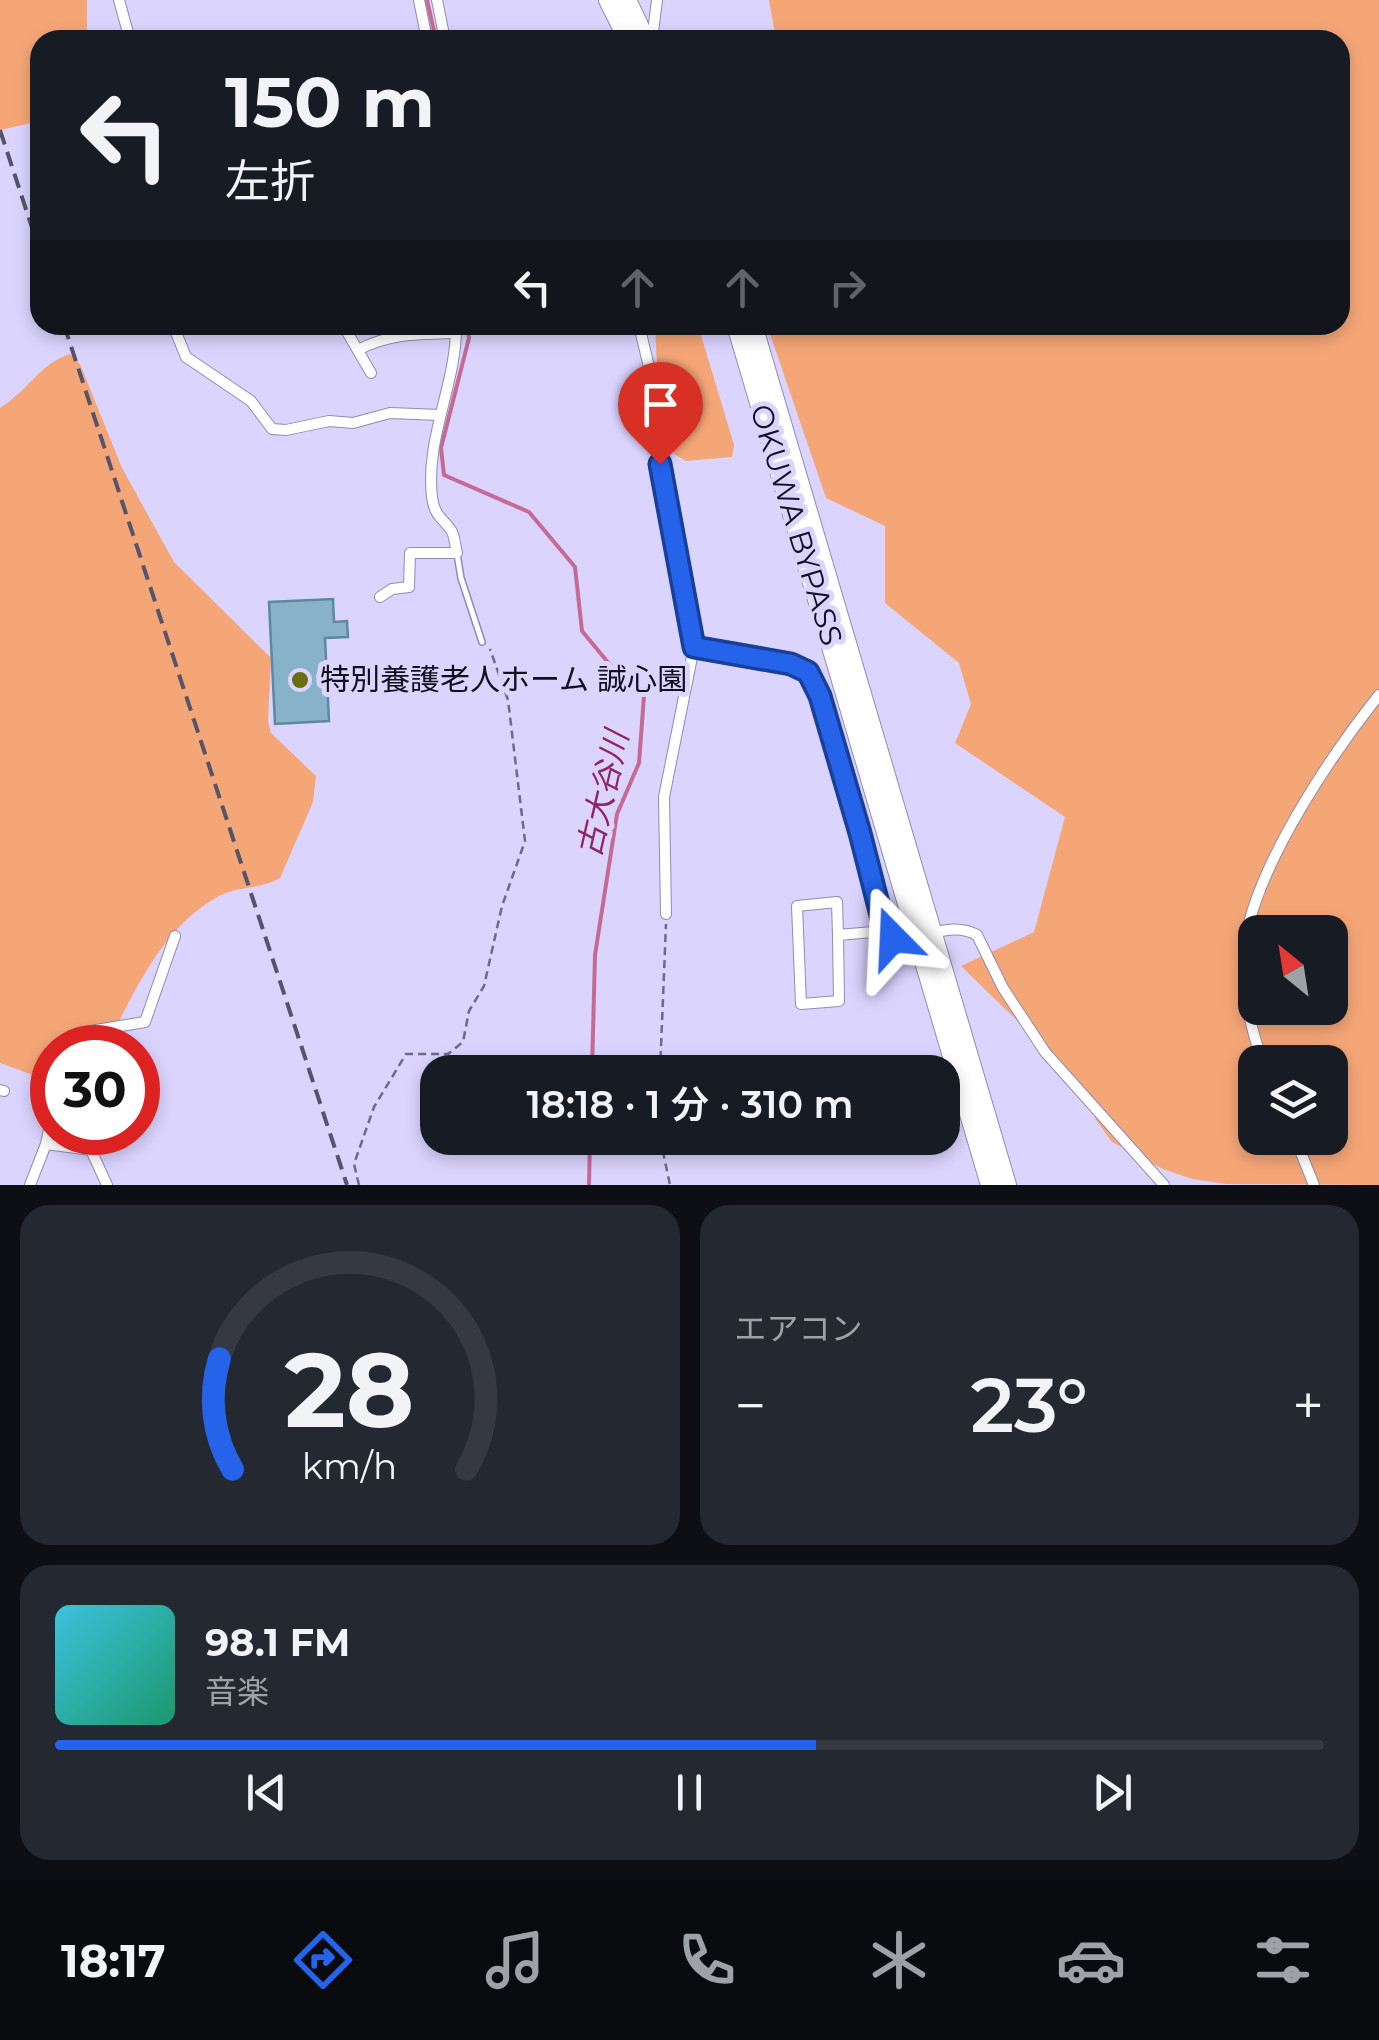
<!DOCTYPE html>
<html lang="ja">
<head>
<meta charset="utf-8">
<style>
  body { margin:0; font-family:Montserrat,"Noto Sans JP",sans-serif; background:#242831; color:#f1f3f6; height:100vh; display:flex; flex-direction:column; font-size:38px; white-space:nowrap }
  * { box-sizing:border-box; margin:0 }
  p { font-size:32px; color:#9ea1a6 }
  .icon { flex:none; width:55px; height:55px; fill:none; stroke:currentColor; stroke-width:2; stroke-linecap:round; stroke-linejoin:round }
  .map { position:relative; height:1185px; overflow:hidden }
  .drawer { display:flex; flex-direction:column; gap:20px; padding:20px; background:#0d0f14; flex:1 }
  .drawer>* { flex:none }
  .top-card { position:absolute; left:30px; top:30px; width:1320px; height:305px; border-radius:30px; box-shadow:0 5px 15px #0003; background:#171b24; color:#f1f3f6; overflow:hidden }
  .needle { width:65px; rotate:330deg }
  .fabs { position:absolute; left:1238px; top:915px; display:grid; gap:20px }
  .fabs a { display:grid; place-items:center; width:110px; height:110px; border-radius:20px; background:#171b24; box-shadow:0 5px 15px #0003; font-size:50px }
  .speed { position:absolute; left:30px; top:1025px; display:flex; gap:20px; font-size:50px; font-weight:700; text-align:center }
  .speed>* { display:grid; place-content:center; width:130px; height:130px; border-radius:50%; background:#171b24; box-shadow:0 5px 15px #0003; line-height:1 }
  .speed .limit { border:15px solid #d22; background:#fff; color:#111 }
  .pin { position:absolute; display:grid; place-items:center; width:85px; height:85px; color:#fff; margin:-102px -42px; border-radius:50% 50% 50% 0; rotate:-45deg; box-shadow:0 0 10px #0007 }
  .pin .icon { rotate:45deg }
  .me { position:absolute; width:110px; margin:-55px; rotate:339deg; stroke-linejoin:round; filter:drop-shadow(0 0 8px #0008) }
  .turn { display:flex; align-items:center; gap:35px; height:210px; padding:0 30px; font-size:45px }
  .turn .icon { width:130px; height:130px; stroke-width:2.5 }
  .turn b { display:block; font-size:70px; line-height:85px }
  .lanes { display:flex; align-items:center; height:95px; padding:0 30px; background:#0003; justify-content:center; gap:50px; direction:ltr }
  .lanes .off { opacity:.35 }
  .big { font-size:75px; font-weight:600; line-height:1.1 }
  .drawer .widget { flex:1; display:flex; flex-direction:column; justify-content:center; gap:15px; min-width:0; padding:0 35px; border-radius:30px; background:#242831 }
  .drawer .dial { align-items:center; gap:0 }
  .dial svg { height:260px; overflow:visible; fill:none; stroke:#363941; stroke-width:7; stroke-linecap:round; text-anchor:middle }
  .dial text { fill:#f1f3f6; stroke:none }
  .song { display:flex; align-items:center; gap:30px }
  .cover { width:120px; height:120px; border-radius:15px; background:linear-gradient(135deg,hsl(190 70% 55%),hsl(160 70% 35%)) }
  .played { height:10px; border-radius:5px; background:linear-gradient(90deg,#2563eb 60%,#363941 60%) }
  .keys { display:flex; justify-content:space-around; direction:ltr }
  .heat { display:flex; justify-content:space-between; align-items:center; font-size:55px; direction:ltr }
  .drawer .tiles { flex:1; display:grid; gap:20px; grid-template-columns:1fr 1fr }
  .widget:last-child { grid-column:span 2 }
  .trip { position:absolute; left:420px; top:1055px; width:540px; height:100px; border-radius:30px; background:#171b24; box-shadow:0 5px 15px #0003; font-weight:600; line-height:100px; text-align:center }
  .tab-bar { display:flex; height:160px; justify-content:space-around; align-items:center; background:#090b0e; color:#9ea1a6 }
  .tab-bar .icon { width:70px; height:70px }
  .tab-bar .active { color:#2563eb }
  .tab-bar b { font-size:45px; color:#f1f3f6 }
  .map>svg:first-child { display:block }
</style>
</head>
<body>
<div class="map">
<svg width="1379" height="1185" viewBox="0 0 1379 1185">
  <rect width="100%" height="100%" fill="#dad4fe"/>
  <g fill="#f5a677" fill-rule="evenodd">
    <path d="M0,0h87v40h-47v81l-40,9z"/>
    <path d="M769,0h610v1185l-153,-1 -34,-5 -29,-10 -51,-27 -16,-22 -17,-39 -118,-115 73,-34 31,-115 -110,-74 16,-39 -12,-41 -74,-60v-77l-59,-28 -59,-173h573v-285h-564zM1255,932h75v76h-75zM1255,1062h75v76h-75z"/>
    <path d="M655,325h43l36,120 -2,12 -46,4 -12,-7 -16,-65z"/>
    <path d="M70,354l10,10 42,104 52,94 97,96 -3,63 3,12 45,43 -3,26 -33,76c-19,11 -40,8 -59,17 -59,31 -86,96 -115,152l-54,1v34l-52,-19v-655c27,-16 40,-45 70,-54z"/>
  </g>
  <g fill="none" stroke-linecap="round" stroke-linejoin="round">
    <g stroke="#c56a95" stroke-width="4">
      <path d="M427,0l9,40"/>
      <path d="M467,325l2,13 -28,110 3,27 85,37 46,55 7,64 29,35 33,30 -5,67 -22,51 -22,141 -3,117"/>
      <path d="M589,1185l1,-47"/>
    </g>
  </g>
  <path fill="#87b2c9" stroke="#5e889e" stroke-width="2.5" d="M333,599l1,23 13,-1 1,16 -23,1 4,83 -54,3 -6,-122z"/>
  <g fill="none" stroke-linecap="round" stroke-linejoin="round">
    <defs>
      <path id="service" d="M457,554l4,24 21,64"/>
      <g id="minor">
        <path d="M119,0l11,40"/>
        <path d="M419,0l8,40"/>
        <path d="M437,0l8,40"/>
        <path d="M644,36l9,-4 4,-32"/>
        <path d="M173,325l13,32 65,44 21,28 14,1 43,-9 24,2 37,-10 50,2"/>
        <path d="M238,325h3"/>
        <path d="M285,325l1,2"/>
        <path d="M343,325l28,48"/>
        <path d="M639,325l10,42 4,60 41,220 -30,150 2,117"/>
        <path d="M358,350c32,-17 62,-16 98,-17"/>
        <path d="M380,597l12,-8 17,-2 1,-34h47c-2,-7 -2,-17 -6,-23 -10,-14 -16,-13 -19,-33 -7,-59 25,-114 24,-172"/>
        <path d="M694,647l97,17 17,8 12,23 69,242c30,7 59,-18 88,-2l26,53 42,64 119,133"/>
        <path d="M838,935l1,66 -38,3 -4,-98 40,-4 1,33 47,-4"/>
        <path d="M72,1048l6,-15 67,-11 30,-86"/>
        <path d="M1263,1062c-15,-39 -25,-93 -15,-135 18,-74 83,-172 131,-232"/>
        <path d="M0,1090l4,1"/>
        <path d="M1295,1138l19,47"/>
        <path d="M46,1144l45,6 16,35"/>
        <path d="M30,1185l16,-41 6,-29"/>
      </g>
      <g id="trunk">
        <path d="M608,0l20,40"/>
        <path d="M627,0l19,40"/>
        <path d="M736,325l254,860"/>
        <path d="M753,325l254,860"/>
      </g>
    </defs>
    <use href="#service" stroke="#908bb1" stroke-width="8"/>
    <use href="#minor" stroke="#908bb1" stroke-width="12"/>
    <use href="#trunk" stroke="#908bb1" stroke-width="20"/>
    <g stroke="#6e6a85" stroke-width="2.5" stroke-dasharray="8 5" stroke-linecap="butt">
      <path d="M660,1072l6,-148"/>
      <path d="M660,1138l10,47"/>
      <path d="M359,1185l-5,-21 20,-57 32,-53h42l15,-12 6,-31 15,-25 18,-80 23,-65 -17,-141 -18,-51"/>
    </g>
    <use href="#service" stroke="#fff" stroke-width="5"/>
    <use href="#minor" stroke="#fff" stroke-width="10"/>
    <use href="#trunk" stroke="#fff" stroke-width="18"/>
    <g stroke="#57536a" stroke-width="4" stroke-dasharray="15 8" stroke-linecap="butt">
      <path d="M0,130l40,122"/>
      <path d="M64,325l283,860"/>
    </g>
  </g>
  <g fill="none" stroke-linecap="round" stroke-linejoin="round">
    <defs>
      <path id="route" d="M660,464l34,183 97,17 17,8 12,24 40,137 25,98 8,7"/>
    </defs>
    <use href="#route" stroke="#184099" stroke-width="25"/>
    <use href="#route" stroke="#2563eb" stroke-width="18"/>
  </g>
  <circle fill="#6b6e11" stroke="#dad4fe" stroke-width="4" cx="300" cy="680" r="10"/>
  <g text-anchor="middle" stroke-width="10" stroke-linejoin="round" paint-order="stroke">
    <g font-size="30" fill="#13101e" stroke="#dad4fe">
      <text transform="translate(796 525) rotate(73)" y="10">OKUWA BYPASS</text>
    </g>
    <g font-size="30" fill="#13101e" stroke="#dad4fe" text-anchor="start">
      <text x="320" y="690">特別養護老人ホーム 誠心園</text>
    </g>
    <g font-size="32" font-style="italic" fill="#912561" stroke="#dad4fe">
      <text transform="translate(603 794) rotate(-77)" y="11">古大谷川</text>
    </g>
  </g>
</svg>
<div class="fabs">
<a><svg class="needle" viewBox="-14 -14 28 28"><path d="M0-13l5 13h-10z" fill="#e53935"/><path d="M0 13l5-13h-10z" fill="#9ea1a6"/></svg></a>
<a><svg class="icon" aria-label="layers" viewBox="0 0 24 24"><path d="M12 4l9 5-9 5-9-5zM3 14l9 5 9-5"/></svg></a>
</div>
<div class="speed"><div class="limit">30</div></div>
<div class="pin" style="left:660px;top:464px;background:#d93025"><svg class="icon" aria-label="arrive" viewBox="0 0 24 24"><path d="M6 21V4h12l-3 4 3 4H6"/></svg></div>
<svg class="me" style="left:893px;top:938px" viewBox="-20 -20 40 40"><path d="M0-17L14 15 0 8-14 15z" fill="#2563eb" stroke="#fff" stroke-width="4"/></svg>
<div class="trip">18:18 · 1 分 · 310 m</div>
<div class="top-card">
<div class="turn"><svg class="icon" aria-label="left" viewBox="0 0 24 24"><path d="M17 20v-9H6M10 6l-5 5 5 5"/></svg><div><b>150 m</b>左折</div></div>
<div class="lanes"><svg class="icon" aria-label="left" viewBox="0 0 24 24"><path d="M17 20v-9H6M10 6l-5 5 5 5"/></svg><svg class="icon off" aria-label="ahead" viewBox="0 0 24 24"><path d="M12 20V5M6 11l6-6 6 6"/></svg><svg class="icon off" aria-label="ahead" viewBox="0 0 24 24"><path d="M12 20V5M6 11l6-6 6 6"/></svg><svg class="icon off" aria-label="right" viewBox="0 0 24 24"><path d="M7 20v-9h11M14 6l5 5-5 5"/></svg></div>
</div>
</div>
<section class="drawer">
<div class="tiles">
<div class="widget dial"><svg viewBox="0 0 100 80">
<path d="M14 69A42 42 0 1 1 86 69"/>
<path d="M14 69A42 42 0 0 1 10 35" stroke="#2563eb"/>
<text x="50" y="56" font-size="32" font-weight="700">28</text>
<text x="50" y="72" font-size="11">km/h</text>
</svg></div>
<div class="widget"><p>エアコン</p>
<div class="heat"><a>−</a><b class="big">23°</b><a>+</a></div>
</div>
<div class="widget">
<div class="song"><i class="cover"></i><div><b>98.1 FM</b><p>音楽</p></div></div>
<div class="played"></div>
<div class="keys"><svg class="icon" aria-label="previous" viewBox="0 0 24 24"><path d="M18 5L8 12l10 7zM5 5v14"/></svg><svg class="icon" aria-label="pause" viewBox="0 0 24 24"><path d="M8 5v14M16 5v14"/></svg><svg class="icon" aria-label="next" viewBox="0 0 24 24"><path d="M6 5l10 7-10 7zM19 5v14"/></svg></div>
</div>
</div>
</section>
<nav class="tab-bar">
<b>18:17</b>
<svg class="icon active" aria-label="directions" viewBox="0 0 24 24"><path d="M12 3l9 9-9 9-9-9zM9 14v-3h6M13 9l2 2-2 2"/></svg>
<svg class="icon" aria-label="music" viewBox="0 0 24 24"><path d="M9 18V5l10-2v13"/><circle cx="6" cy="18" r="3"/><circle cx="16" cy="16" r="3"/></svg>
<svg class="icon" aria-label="phone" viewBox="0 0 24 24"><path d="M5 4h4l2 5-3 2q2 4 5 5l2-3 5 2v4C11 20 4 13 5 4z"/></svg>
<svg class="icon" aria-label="climate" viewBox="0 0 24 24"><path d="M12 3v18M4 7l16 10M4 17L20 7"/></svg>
<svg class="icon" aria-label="car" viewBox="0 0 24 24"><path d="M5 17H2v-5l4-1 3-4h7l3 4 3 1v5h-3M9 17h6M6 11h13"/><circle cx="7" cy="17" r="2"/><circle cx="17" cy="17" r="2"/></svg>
<svg class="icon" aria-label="filters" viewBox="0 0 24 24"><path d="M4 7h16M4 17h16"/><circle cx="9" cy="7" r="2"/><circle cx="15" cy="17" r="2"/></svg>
</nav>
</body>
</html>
